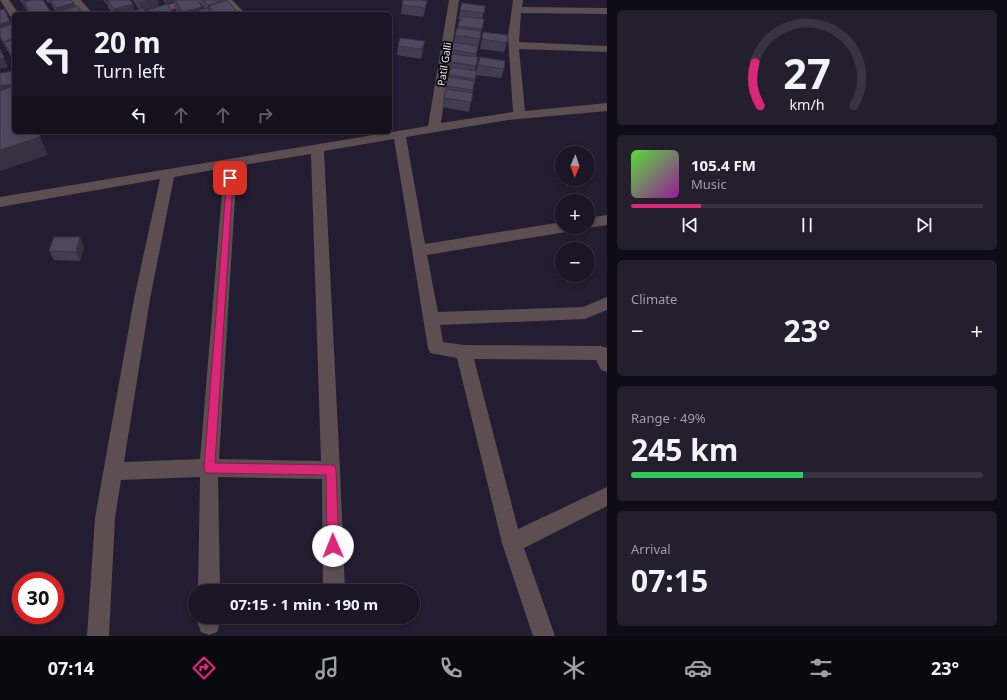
<!DOCTYPE html>
<html lang="en">
<head>
<meta charset="utf-8">
<style>
  body { margin:0; font-family:"Noto Sans",sans-serif; background:#231f2d; color:#f1f3f6; height:100vh; display:flex; flex-direction:column; font-size:15px; white-space:nowrap }
  * { box-sizing:border-box; margin:0 }
  p { font-size:13px; color:#9f9fa7 }
  .icon { flex:none; width:22px; height:22px; fill:none; stroke:currentColor; stroke-width:2; stroke-linecap:round; stroke-linejoin:round }
  .map { position:relative; flex:1; overflow:hidden }
  .sheet { display:flex; flex-direction:column; gap:10px; padding:10px; background:#0e0c14; width:400px }
  .sheet>* { flex:none }
  .banner { position:absolute; left:12px; top:12px; width:380px; height:122px; border-radius:6px; box-shadow:0 2px 6px #0003,0 0 0 1px #383542; background:#1a1625; color:#f1f3f6; overflow:hidden }
  .needle { width:26px; rotate:182deg }
  .tools { position:absolute; left:555px; top:146px; display:grid; gap:8px }
  .tools a { display:grid; place-items:center; width:40px; height:40px; border-radius:50%; background:#1a1625; box-shadow:0 2px 6px #0003,0 0 0 1px #383542; font-size:20px }
  .speed { position:absolute; left:12px; top:572px; display:flex; gap:8px; font-size:20px; font-weight:700; text-align:center }
  .speed>* { display:grid; place-content:center; width:52px; height:52px; border-radius:50%; background:#1a1625; box-shadow:0 2px 6px #0003,0 0 0 1px #383542; line-height:1 }
  .speed .limit { border:6px solid #d22; background:#fff; color:#111 }
  .pin { position:absolute; display:grid; place-items:center; width:34px; height:34px; color:#fff; margin:-17px; border-radius:8px; box-shadow:0 2px 6px #0006 }
  .me { position:absolute; width:44px; margin:-22px; rotate:359deg; stroke-linejoin:round; filter:drop-shadow(0 0 3px #0008) }
  .turn { display:flex; align-items:center; gap:14px; height:84px; padding:0 16px; font-size:18px }
  .turn .icon { width:52px; height:52px; stroke-width:2.5 }
  .turn b { display:block; font-size:28px; line-height:34px }
  .lanes { display:flex; align-items:center; height:38px; padding:0 16px; background:#0003; justify-content:center; gap:20px; direction:ltr }
  .lanes .off { opacity:.35 }
  .big { font-size:30px; font-weight:700; line-height:1.1 }
  .sheet .tile { flex:1; display:flex; flex-direction:column; justify-content:center; gap:6px; min-width:0; padding:0 14px; border-radius:6px; background:#231f2d }
  .sheet .dial { align-items:center; gap:0 }
  .dial svg { height:104px; overflow:visible; fill:none; stroke:#383542; stroke-width:7; stroke-linecap:round; text-anchor:middle }
  .dial text { fill:#f1f3f6; stroke:none }
  .song { display:flex; align-items:center; gap:12px }
  .cover { width:48px; height:48px; border-radius:6px; background:linear-gradient(135deg,hsl(110 70% 55%),hsl(300 70% 35%)) }
  .played { height:4px; border-radius:2px; background:linear-gradient(90deg,#db2777 20%,#383542 20%) }
  .keys { display:flex; justify-content:space-around; direction:ltr }
  .heat { display:flex; justify-content:space-between; align-items:center; font-size:22px; direction:ltr }
  .charge { height:6px; border-radius:3px; background:linear-gradient(90deg,#34c759 49%,#383542 0) }
  .trip { position:absolute; left:188px; top:584px; width:232px; height:40px; border-radius:20px; background:#1a1625; box-shadow:0 2px 6px #0003,0 0 0 1px #383542; font-weight:700; line-height:40px; text-align:center }
  .tabs { display:flex; height:64px; justify-content:space-around; align-items:center; background:#0a090f; color:#9f9fa7 }
  .tabs .icon { width:28px; height:28px }
  .tabs .active { color:#db2777 }
  .tabs b { font-size:18px; color:#f1f3f6 }
  main { display:flex; flex:1; min-height:0 }
  .map>svg:first-child { display:block }
</style>
</head>
<body>
<main>
<div class="map">
<svg width="607" height="636" viewBox="0 0 607 636">
  <rect width="100%" height="100%" fill="#221d31"/>
  <g fill="none" stroke-linecap="round" stroke-linejoin="round">
    <g fill="#5c4e51" fill-rule="evenodd">
      <path d="M0,0h9l10,14h-5v3l-4,-1z"/>
      <path d="M71,0h10l12,14h-11z"/>
      <path d="M185,0h16l-1,2 -43,12h-16l1,-2z"/>
      <path d="M221,0h11l14,14h-11z"/>
      <path d="M449,0h10l-18,123 72,-11 -5,-76 5,-36h10l-1,7 85,1v6l-86,-1 -2,29 88,4v6l-88,-3 6,62 82,-8v8l-99,9 -102,17 19,107 137,-22v5h11l-2,4 -5,1 -139,23 11,57 145,-5 24,-10v13l-22,9 -145,6 3,17 21,3 137,1 6,2v24l-6,-2 -5,-10 -122,-1 44,170 89,-42v19l-83,42 31,88h-22l-31,-93 -45,-185 -27,-5 -2,-5 -34,-209 -70,12 16,319 5,121h-22l-1,-112 -104,-2 2,114h-22l2,-114 -79,3 -6,38 -6,118h-22l8,-118 39,-219 26,-120 -160,28v-10l428,-71zM311,154l10,307 -102,-2 18,-293zM224,168l-24,291 -76,3 26,-163 24,-122z"/>
      <path d="M607,215v10l-19,3 -4,-1h4v-9z"/>
      <path d="M198,617h22v7l-3,8 -8,3 -8,-3 -3,-8z"/>
    </g>
  </g>
  <g fill="#423d52">
    <path d="M20,0h23l7,11 1,3h4h-26l-2,-4h-1z"/>
    <path d="M46,0h25l3,3 1,4 8,7h-26l-7,-12 -2,1z"/>
    <path d="M103,0h27l5,11 4,-1 -6,-10h25l1,7 15,7h-25l-1,-4 4,-1 -7,2 2,3h-34l-5,-7v-2h-1z"/>
    <path d="M163,0h34l5,10 3,-1 -6,-7v-2h27l12,14h-59l-4,-5 -1,-7 -8,2z"/>
    <path d="M427,1l-2,9 -2,7 -22,-3 1,-9z"/>
    <path d="M462,3l23,3 -3,13v10l-6,28h2l-3,13 1,1 4,-14 24,12 -3,9 -25,-3 -7,37 -27,-5 4,-21 4,-14 -1,-1 2,-11h-2l11,-41h-2z"/>
    <path d="M0,10l10,11 2,4 2,1v37l-6,-12h-1l-7,-13z"/>
    <path d="M483,32l24,11 -3,9 -24,-3z"/>
    <path d="M425,41l-4,18 -24,-4 1,-9z"/>
    <path d="M84,247l-4,14 -26,-1 -5,-9z"/>
  </g>
  <g fill="#363242">
    <path d="M24,0h17l-17,2 3,8h-1l-4,-9z"/>
    <path d="M105,0h2l1,5h-1z"/>
    <path d="M149,0h9l1,7 -18,5 -2,-9z"/>
    <path d="M165,0h17h-8v2l-8,2z"/>
    <path d="M226,0l1,9 -18,-3 1,8h-1l-1,-9z"/>
    <path d="M74,3l2,10 -16,-2 1,3h-3l-2,-6z"/>
    <path d="M133,4l2,10h-20l-1,-5z"/>
    <path d="M202,7l1,7h-20v-2z"/>
    <path d="M50,11l1,3h-13z"/>
    <path d="M10,21l4,9 -14,4v-10z"/>
    <path d="M14,38v11l-10,-7 4,9h-1l-4,-9z"/>
    <path d="M425,41l-2,10 -2,8 1,-10z"/>
    <path d="M14,55v7l-3,-6z"/>
    <path d="M4,58l4,9 -8,2v-10z"/>
    <path d="M14,84v10l-14,-1v-7z"/>
    <path d="M40,137l8,18 -48,16v-21z"/>
    <path d="M80,237l4,10 -4,14 -4,-9z"/>
  </g>
  <g fill="#4d475f" stroke="#363242">
    <path d="M32,0h11l7,11 -12,3h-7l-7,-12z"/>
    <path d="M51,0h20l3,3 -18,5z"/>
    <path d="M108,0h22l3,4 -19,5z"/>
    <path d="M137,0h12l-10,3z"/>
    <path d="M174,0h23l5,7 -19,5z"/>
    <path d="M204,0h21l-17,5z"/>
    <path d="M227,0l11,13 -3,1h-20l-6,-8z"/>
    <path d="M403,0h17l7,1 -2,7 -23,-3z"/>
    <path d="M462,3l23,3 -1,7 -24,-3z"/>
    <path d="M167,4l7,10h-23l-3,-4z"/>
    <path d="M78,6l5,8h-21l-2,-3z"/>
    <path d="M143,8l4,6h-22z"/>
    <path d="M207,8l5,6h-24z"/>
    <path d="M4,9l6,12 -10,3v-14z"/>
    <path d="M461,16l23,3 -2,10 -24,-3z"/>
    <path d="M13,24l1,2v12l-11,4 -3,-6v-8z"/>
    <path d="M457,28l24,3 -1,8 -25,-4z"/>
    <path d="M483,32l25,3 -1,8 -25,-4z"/>
    <path d="M400,38l25,3 -3,8 -24,-3z"/>
    <path d="M14,40v15l-3,1 -7,-14z"/>
    <path d="M453,42l25,4 -2,8 -25,-4z"/>
    <path d="M0,49l4,9 -4,1z"/>
    <path d="M452,54l26,3 -2,9 -25,-4z"/>
    <path d="M480,57l25,4 -1,8 -26,-4z"/>
    <path d="M451,67l26,4 -2,8 -26,-4z"/>
    <path d="M14,71v13l-14,2v-13z"/>
    <path d="M448,77l26,4 -1,9 -27,-4z"/>
    <path d="M13,86l1,3v43h24l2,5 -40,13v-59z"/>
    <path d="M446,89l27,4 -2,9 -27,-4z"/>
    <path d="M54,237h26l-4,15 -27,-1z"/>
  </g>
  <path fill="#db2777" stroke="#8e194d" d="M227,176h5l1,2 -18,285 116,2 4,1 1,4 3,76 -2,4 -4,1 -4,-1 -2,-4 -1,-71 -117,-2 -4,-1 -1,-4z"/>
  <g text-anchor="middle" stroke-width="4" stroke-linejoin="round" paint-order="stroke">
    <g font-size="10" fill="#eeebf9" stroke="#0b0912">
      <text transform="translate(444 64) rotate(-81)" y="4">Patil Galli</text>
    </g>
  </g>
</svg>
<div class="tools">
<a><svg class="needle" viewBox="-14 -14 28 28"><path d="M0-13l5 13h-10z" fill="#e53935"/><path d="M0 13l5-13h-10z" fill="#9f9fa7"/></svg></a>
<a>+</a>
<a>−</a>
</div>
<div class="speed"><div class="limit">30</div></div>
<div class="pin" style="left:230px;top:178px;background:#d93025"><svg class="icon" aria-label="arrive" viewBox="0 0 24 24"><path d="M6 21V4h12l-3 4 3 4H6"/></svg></div>
<svg class="me" style="left:333px;top:546px" viewBox="-20 -20 40 40"><circle r="19" fill="#fff"/><path d="M0-13L10 11 0 6-10 11z" fill="#db2777"/></svg>
<div class="trip">07:15 · 1 min · 190 m</div>
<div class="banner">
<div class="turn"><svg class="icon" aria-label="left" viewBox="0 0 24 24"><path d="M17 20v-9H6M10 6l-5 5 5 5"/></svg><div><b>20 m</b>Turn left</div></div>
<div class="lanes"><svg class="icon" aria-label="left" viewBox="0 0 24 24"><path d="M17 20v-9H6M10 6l-5 5 5 5"/></svg><svg class="icon off" aria-label="ahead" viewBox="0 0 24 24"><path d="M12 20V5M6 11l6-6 6 6"/></svg><svg class="icon off" aria-label="ahead" viewBox="0 0 24 24"><path d="M12 20V5M6 11l6-6 6 6"/></svg><svg class="icon off" aria-label="right" viewBox="0 0 24 24"><path d="M7 20v-9h11M14 6l5 5-5 5"/></svg></div>
</div>
</div>
<section class="sheet">
<div class="tile dial"><svg viewBox="0 0 100 80">
<path d="M14 69A42 42 0 1 1 86 69"/>
<path d="M14 69A42 42 0 0 1 10 36" stroke="#db2777"/>
<text x="50" y="56" font-size="32" font-weight="700">27</text>
<text x="50" y="72" font-size="11">km/h</text>
</svg></div>
<div class="tile">
<div class="song"><i class="cover"></i><div><b>105.4 FM</b><p>Music</p></div></div>
<div class="played"></div>
<div class="keys"><svg class="icon" aria-label="previous" viewBox="0 0 24 24"><path d="M18 5L8 12l10 7zM5 5v14"/></svg><svg class="icon" aria-label="pause" viewBox="0 0 24 24"><path d="M8 5v14M16 5v14"/></svg><svg class="icon" aria-label="next" viewBox="0 0 24 24"><path d="M6 5l10 7-10 7zM19 5v14"/></svg></div>
</div>
<div class="tile"><p>Climate</p>
<div class="heat"><a>−</a><b class="big">23°</b><a>+</a></div>
</div>
<div class="tile"><p>Range · 49%</p><b class="big">245 km</b><div class="charge"></div></div>
<div class="tile"><p>Arrival</p><b class="big">07:15</b></div>
</section>
</main>
<nav class="tabs">
<b>07:14</b>
<svg class="icon active" aria-label="directions" viewBox="0 0 24 24"><path d="M12 3l9 9-9 9-9-9zM9 14v-3h6M13 9l2 2-2 2"/></svg>
<svg class="icon" aria-label="music" viewBox="0 0 24 24"><path d="M9 18V5l10-2v13"/><circle cx="6" cy="18" r="3"/><circle cx="16" cy="16" r="3"/></svg>
<svg class="icon" aria-label="phone" viewBox="0 0 24 24"><path d="M5 4h4l2 5-3 2q2 4 5 5l2-3 5 2v4C11 20 4 13 5 4z"/></svg>
<svg class="icon" aria-label="climate" viewBox="0 0 24 24"><path d="M12 3v18M4 7l16 10M4 17L20 7"/></svg>
<svg class="icon" aria-label="car" viewBox="0 0 24 24"><path d="M5 17H2v-5l4-1 3-4h7l3 4 3 1v5h-3M9 17h6M6 11h13"/><circle cx="7" cy="17" r="2"/><circle cx="17" cy="17" r="2"/></svg>
<svg class="icon" aria-label="filters" viewBox="0 0 24 24"><path d="M4 7h16M4 17h16"/><circle cx="9" cy="7" r="2"/><circle cx="15" cy="17" r="2"/></svg>
<b>23°</b>
</nav>
</body>
</html>
